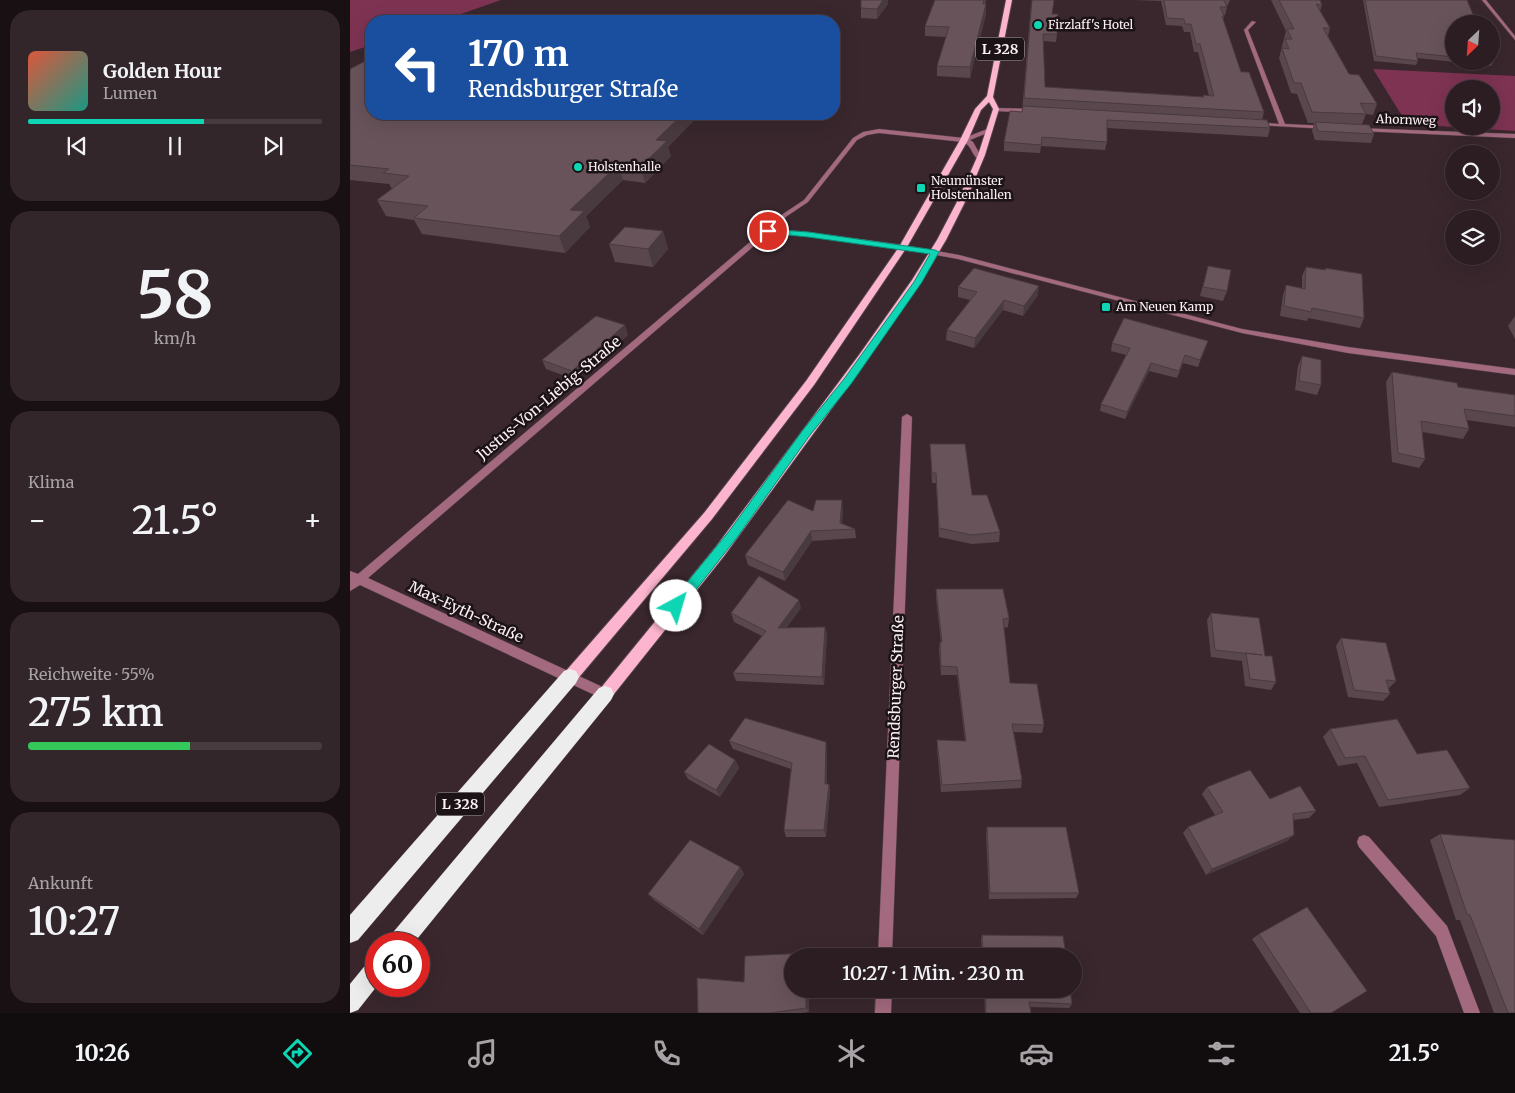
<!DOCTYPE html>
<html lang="de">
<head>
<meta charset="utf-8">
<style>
  body { margin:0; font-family:Merriweather,serif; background:#33262a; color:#f1f3f6; height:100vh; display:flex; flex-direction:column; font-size:19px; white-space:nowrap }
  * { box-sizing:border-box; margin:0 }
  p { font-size:16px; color:#a6a2a5 }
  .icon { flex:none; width:28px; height:28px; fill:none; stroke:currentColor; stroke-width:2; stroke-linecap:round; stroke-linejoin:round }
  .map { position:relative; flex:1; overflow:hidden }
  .side { display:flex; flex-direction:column; gap:10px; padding:10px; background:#181013; width:350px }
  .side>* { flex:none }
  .guide { position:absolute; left:15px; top:15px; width:475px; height:105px; border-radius:20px; box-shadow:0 5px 20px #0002,0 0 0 1px #473b40; background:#1a4fa0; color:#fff; overflow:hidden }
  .needle { width:32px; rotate:205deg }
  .fabs { position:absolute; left:1095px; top:15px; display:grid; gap:10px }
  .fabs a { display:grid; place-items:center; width:55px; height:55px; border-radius:50%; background:#2b1d22; box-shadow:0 5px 20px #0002,0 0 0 1px #473b40; font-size:25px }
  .speed { position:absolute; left:15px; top:932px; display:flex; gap:10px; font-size:25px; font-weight:700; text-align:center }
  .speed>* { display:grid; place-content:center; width:65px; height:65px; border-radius:50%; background:#2b1d22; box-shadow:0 5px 20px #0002,0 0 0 1px #473b40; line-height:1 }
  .speed .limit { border:8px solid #d22; background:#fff; color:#111 }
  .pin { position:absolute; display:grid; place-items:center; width:42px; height:42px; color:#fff; margin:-21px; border:2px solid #fff; border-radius:50%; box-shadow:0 1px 5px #0007 }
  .me { position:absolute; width:55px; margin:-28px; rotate:39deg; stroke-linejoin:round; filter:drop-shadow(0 0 4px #0008) }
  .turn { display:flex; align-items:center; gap:18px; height:105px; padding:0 20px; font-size:22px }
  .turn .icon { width:65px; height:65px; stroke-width:2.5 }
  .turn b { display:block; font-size:35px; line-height:42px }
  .big { font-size:38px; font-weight:600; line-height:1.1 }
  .side .widget { flex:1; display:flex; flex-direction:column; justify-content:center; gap:8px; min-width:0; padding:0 18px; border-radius:20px; background:#33262a }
  .side .dial { align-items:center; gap:0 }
  .dial b { font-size:65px; line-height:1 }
  .song { display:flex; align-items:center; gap:15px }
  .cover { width:60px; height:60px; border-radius:8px; background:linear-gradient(135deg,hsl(10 70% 55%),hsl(170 70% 35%)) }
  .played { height:5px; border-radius:2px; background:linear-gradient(90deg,#0ed5b4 60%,#473b40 60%) }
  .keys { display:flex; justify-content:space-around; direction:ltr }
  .heat { display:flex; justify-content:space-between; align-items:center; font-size:28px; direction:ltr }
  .charge { height:8px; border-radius:4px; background:linear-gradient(90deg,#34c759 55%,#473b40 0) }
  .trip { position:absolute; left:434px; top:948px; width:298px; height:50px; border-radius:25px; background:#2b1d22; box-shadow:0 5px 20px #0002,0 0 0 1px #473b40; font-weight:600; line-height:50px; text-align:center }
  .tabs { display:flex; height:80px; justify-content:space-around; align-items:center; background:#110c0e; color:#a6a2a5 }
  .tabs .icon { width:35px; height:35px }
  .tabs .current { color:#0ed5b4 }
  .tabs b { font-size:22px; color:#f1f3f6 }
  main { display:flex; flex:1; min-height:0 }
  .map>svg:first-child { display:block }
</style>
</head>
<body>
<main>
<section class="side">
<div class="widget">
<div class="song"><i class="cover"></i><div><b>Golden Hour</b><p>Lumen</p></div></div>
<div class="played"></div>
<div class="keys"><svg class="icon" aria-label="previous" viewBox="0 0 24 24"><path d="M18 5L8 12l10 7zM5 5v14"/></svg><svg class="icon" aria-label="pause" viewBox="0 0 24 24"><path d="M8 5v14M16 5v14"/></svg><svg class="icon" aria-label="next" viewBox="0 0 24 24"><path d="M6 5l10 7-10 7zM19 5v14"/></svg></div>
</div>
<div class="widget dial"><b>58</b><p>km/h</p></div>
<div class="widget"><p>Klima</p>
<div class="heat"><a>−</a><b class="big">21.5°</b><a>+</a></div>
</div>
<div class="widget"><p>Reichweite · 55%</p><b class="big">275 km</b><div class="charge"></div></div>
<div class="widget"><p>Ankunft</p><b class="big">10:27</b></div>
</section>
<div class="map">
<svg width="1165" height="1013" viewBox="0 0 1165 1013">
  <rect width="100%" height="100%" fill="#39272d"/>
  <g fill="#7e3353" fill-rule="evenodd">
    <path d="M0,0h151l-60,21h-70v24l-21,7z"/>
    <path d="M1023,69l142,7v55l-108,-7zM1104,89h37v37h-37z"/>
  </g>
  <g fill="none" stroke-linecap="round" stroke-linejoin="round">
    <defs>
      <g id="street">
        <path d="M1132,0h4l29,36v4z"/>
        <path d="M902,21l4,1 -8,8 37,94 42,2 2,1v2l-75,-4v-2l2,-1 23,2 -35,-94z"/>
        <path d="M644,108l41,1 3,2 -3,2 -39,-2 -3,-2z"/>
        <path d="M640,128l3,2 -1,1 -22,9 3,2 9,16 -3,2c-8,-5 -7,-15 -16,-18l-84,-9 -12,2 -10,5 -49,62 -21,14 -14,13 35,3 95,13 56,10 283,74 106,18 167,22v6l-167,-22 -106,-20 -284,-74 -55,-10 -95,-13 -39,-3 -401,345 241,112 2,4 -2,4 -4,2 -4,-2 -241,-113 -10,6v-20l8,3 425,-360 21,-14 49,-62 10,-6 16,-3 85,9z"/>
        <path d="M1007,128l158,6v4l-156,-7 -2,-1z"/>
        <path d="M557,414l5,3 -20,539h-14l24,-539z"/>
        <path d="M1014,835l5,2 78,89 33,87h-16l-28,-77 -77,-89 -2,-5 2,-5z"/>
        <path d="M526,989h16l-1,24h-16z"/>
      </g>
      <path id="primary" d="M656,0h6l-19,97 6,12 -14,46 -18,43 -21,42 -24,40 -55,80 -143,196 -114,143 -5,2 -5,-2 -3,-5 3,-5 115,-141 144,-193 53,-75 25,-40 22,-42 19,-43 15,-46 -4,-7 -8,8 -13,30 -61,107 -93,138 -102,134 -137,163 -5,2 -5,-2 -2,-5 2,-5 139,-159 102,-132 93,-134 61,-107 15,-31 12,-13z"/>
      <g id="highway">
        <path d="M220,669l6,2 3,6 -3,6 -218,257 -8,3v-28l214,-244z"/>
        <path d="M255,686l6,2 3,6 -3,6 -198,244h-26l3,-8 209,-248z"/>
        <path d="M26,959l1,27 -19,24 -8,3v-29l18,-22z"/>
      </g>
    </defs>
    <use href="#street" stroke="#544349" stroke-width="1"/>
    <use href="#primary" stroke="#544349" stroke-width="2"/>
    <use href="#highway" stroke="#544349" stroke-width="1"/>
    <use href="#street" fill="#a3697e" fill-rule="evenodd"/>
    <use href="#primary" fill="#fdb5cf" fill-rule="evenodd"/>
    <use href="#highway" fill="#ededed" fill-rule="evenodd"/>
  </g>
  <g fill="#59474d">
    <path d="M511,0h27v4l-11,15 -16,-1z"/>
    <path d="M585,0h51l-1,4h1v10l-16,64 -33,-2v-10l9,-29 -21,-1v-10z"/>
    <path d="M783,0h97l-2,5h-2l1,2 -2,8h-2l1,1 -1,4 18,52 23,40 -2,8 8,8 -2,9 -161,-9v14l-2,8 -64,-4 -1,7 -36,-2v-9l18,-30 9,-109 22,11 4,20 -1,8 -13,-1 2,46 158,10v-2l6,1 -11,-44h-4l-4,-20h-6l-2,-6 -16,-1 -5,-24z"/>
    <path d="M921,0h49l2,5 -2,6 10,17 -2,8 21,38 28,30 -4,11 -7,-1 -4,10 12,10 -3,9 -56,-3 -3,-9 2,-8h-6l-11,-29 -6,-1 -12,-35 7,-27z"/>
    <path d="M1013,0h104l-13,24v37h40l-3,5 -74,-8 1,3 -2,4 -42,-4z"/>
    <path d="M0,69l21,45h392l-6,7 -58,-6 -31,32 3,9 -26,27 -22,-3 -37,36 4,11 -25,26 -143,-19 -8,-14 -28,-4 -9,-16 15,-11 -3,-5 -39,-4z"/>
    <path d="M313,231l5,18 -15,18 -38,-5 -6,-18z"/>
    <path d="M858,266l19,25 -4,10 -23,-5z"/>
    <path d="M956,267l19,3v-2l39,50 -4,10 -52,-10 -1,3 -27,-5 3,-21 3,-10 16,3v-12z"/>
    <path d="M608,287l80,8 -15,21 -20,-6 -29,38 -28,-8 1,-10 23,-30 -12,-3z"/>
    <path d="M1165,316v23l-7,-13z"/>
    <path d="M278,335l-52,45 -30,-11 -4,-9z"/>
    <path d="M762,343l93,5 -7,19 -15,-4 -6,15 -28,-7 -24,48 -25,-8 1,-7 25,-49 -15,-4z"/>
    <path d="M952,356l19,29 -4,10 -22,-5 3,-24z"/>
    <path d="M1042,372l66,15 57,8v32l-48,-7 2,9 -6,10 -41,-7 3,27 -6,9 -27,-6 -6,-80z"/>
    <path d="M580,444l42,51 28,37 -1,10 -27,2 -33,-7 -3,-54h-4z"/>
    <path d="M493,509l-1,14 13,6 1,9 -44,3 -27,40 -37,-16 -3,-10 68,-44z"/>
    <path d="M586,589l73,29 -1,9 -4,1 6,55 34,42 -2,8 -28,-1 8,48 -1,8 -80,4 -4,-44v-8l28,1 -8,-66h-16l-2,-24 1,-9h1l-5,-44z"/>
    <path d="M451,608l-15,20 39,-1 2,8 -3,50 -88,-4 -3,-8 29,-37 -28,-14 -3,-9z"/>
    <path d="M861,613l54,43 11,26 -5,8 -26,-4 -3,-25 -31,-4 -4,-37z"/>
    <path d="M991,638l55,43 -7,7h-1l2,6 -7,7 -35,-4 -12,-51z"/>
    <path d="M980,729l87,25 53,34 -10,7 -81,12 -22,-44 -19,3 -15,-29z"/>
    <path d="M379,741l98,9v34h2l1,7 -4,46h-40l-2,-7 7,-61 -58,-20z"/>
    <path d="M385,760l4,8 -19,29 -32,-18 -4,-7z"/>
    <path d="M857,787l63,12 46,12 -7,7 -16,2 1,15 -7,6 -81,34 -23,-42 5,-6 27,-12 -13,-21z"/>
    <path d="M637,827l92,66 -3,5 -87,1 -3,-65z"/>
    <path d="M1090,834l75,179h-21l-34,-93h-4l-26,-80z"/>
    <path d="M390,867l4,7 -41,61 -49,-35 -6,-6z"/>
    <path d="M909,934l72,79h-31l-48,-74z"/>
    <path d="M632,935l84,21h-84l-1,-16z"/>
    <path d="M442,989h17v23l-8,1h-103z"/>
    <path d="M634,989h86l2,15 -3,4 -39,-1 1,6h-46z"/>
  </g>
  <g fill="#493a3f">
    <path d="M533,0h5v4l-11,15v-10z"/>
    <path d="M636,4v10l-16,64v-11z"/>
    <path d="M333,114h16v1l-31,32 3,9 -26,27 -5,-16 16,-27z"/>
    <path d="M406,114h7l-6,7z"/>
    <path d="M268,165l5,15 -37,36 4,11 -25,26 -6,-17 11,-26z"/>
    <path d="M313,231l5,18 -15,18 -5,-18z"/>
    <path d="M689,286l-1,9 -15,21 1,-10z"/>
    <path d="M654,300l-1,10 -29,38 1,-10z"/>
    <path d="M275,325l3,10 -52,45 -4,-9z"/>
    <path d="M801,363l-2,8 -24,48 2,-7z"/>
    <path d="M492,500l1,9 -1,20 -2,-6z"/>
    <path d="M461,531l1,10 -27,40 -2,-9z"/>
    <path d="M449,600l2,8 -21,29 -2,-9z"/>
    <path d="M475,627l2,8 -3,50 -2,-8z"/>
    <path d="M476,742l1,8v41l-2,-7z"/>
    <path d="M385,760l4,8 -19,29 -4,-7z"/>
    <path d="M479,784l1,7 -4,46 -2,-7z"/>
    <path d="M944,835l-7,6 -81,34 6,-6z"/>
    <path d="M390,867l4,7 -41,61 -4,-6z"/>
    <path d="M456,989h3v23l-3,-4z"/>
  </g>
  <g fill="#68535a" stroke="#493a3f">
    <path d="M511,0h22l-6,9 -16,-1z"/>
    <path d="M585,0h49l-1,4h3l-16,63 -33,-1 12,-39 -24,-1z"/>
    <path d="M682,0h22l-2,14h6l-1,20h-14l2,53 159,10 -1,-2 11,1 -14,-52h-4l-5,-20h-6l-1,-5 -17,-1 -3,-18h60l3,7h-7l4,9h-2l19,56h8l15,40 -240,-14z"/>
    <path d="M929,0h41l2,5 -6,-1 14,24h-7l26,46 10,1 18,29 -17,-1 6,11 -54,-2 -11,-29h-7l-12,-35 7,1 -4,-10h7l-5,-10h7z"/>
    <path d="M1015,0h102l10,24h-23v33l-38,-4 2,8 -42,-5z"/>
    <path d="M1141,48l3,13h-3z"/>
    <path d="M21,58v56h312l-27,26 11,1 -27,26 -22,-2 -48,45 14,1 -25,25 -145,-18 14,-12 -51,-6 32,-24 -26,-3 6,-4 -39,-4v-96z"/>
    <path d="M673,106l244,14 3,8 -163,-8v22l-65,-5 -1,8 -37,-3 6,-31 12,1z"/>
    <path d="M965,122l54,3 5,9 -56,-3z"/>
    <path d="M275,227l38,4 -15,18 -39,-5z"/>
    <path d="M858,266l23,4 -4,21 -24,-4z"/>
    <path d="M956,267l20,3 -1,-2 37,6 2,44 -52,-10 -1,4 -27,-6 2,-21 19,4z"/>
    <path d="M624,268l65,18 -15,20 -20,-6 -29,38 -28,-8 30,-38 -19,-5z"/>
    <path d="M246,316l29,9 -53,46 -30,-11z"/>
    <path d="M774,318l84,23 -8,19 -15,-5 -6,16 -28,-8 -24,49 -26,-8 29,-56 -18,-5z"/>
    <path d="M952,356l19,4v25l-22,-4z"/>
    <path d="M1042,372l65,11 1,4 57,8v21l-51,-7 5,20 -48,-8 4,38 -27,-6z"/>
    <path d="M580,444h35l7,51h15l13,37 -28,3 -33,-7 -3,-55h-4z"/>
    <path d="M438,500l25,11 3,-11h26l-2,23 15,6 -44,2 -28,41 -38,-17z"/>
    <path d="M409,576l40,24 -21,28 47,-1 -3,50 -89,-4 33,-42 -35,-18z"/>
    <path d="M586,589h67l6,29 -6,1 7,64 27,1 7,41 -32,-1 10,56 -80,5 -5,-45 29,1 -9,-74 -16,-1 -1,-24h2z"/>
    <path d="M861,613l48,5 6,38h7l4,26 -26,-3 -4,-26 16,2 -47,-5z"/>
    <path d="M991,638l45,5 10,38 -10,-1 4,14 -36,-4z"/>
    <path d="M395,718l81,24 -1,42h4l-5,46h-40l8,-67 -63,-22z"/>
    <path d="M1047,719l20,35 30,-4 23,38 -82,12 -23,-44 -20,2 -15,-29z"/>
    <path d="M359,744l26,16 -19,30 -32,-18z"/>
    <path d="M900,770l20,29 30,-13 16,25 -23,3 1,21 -82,34 -24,-42 35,-15 -16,-25z"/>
    <path d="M637,827h79l13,66h-89z"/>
    <path d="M1090,834l75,6v173h-7l-38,-98 -3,-1z"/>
    <path d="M340,840l50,27 -41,62 -51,-35z"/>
    <path d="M957,907l60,84 -36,22h-20l-52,-79z"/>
    <path d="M632,935l81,1 3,20h-83z"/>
    <path d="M457,953v3h-15v33h14v19l-36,5h-72l-1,-35 47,4 1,-26z"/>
    <path d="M635,989h85l2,15 -43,-2 2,11h-45z"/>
  </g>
  <path fill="#0ed5b4" stroke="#098a75" d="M415,229l43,3 127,18 4,2 -17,30 -71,102 -41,51 -72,101 -58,74 -4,1 -5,-1 -2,-4 2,-4 59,-72 73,-100 41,-51 70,-97 16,-28 -122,-17 -40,-4 -4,-2z"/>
  <g fill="#0ed5b4" stroke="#1b1316" stroke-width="2">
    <circle cx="688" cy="25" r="5"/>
    <circle cx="228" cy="167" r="5"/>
    <rect x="566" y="183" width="10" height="10" rx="2.5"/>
    <rect x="751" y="302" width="10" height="10" rx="2.5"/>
  </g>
  <g text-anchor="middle" stroke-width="5" stroke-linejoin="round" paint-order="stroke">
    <g font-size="12" fill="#fdf0f4" stroke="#1b1316" text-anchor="start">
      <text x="698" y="29">Firzlaff's Hotel</text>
      <text x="238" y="171">Holstenhalle</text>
      <text x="581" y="185">Neumünster<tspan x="581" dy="14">Holstenhallen</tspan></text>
      <text x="766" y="311">Am Neuen Kamp</text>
    </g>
    <g font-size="12" fill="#fdf0f4" stroke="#1b1316">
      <text transform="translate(1056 120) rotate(2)" y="4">Ahornweg</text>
    </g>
    <g fill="#1b1316" stroke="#b9aeb1" stroke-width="1">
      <rect x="626" y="37.5" width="48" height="23" rx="4"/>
      <rect x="86" y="792.5" width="48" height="23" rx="4"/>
    </g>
    <g font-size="14" font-weight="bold" fill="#fdf0f4">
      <text x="650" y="54">L 328</text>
      <text x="110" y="809">L 328</text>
    </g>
    <g font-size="15" fill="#fdf0f4" stroke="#1b1316">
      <text transform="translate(199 398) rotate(-40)" y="5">Justus-Von-Liebig-Straße</text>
      <text transform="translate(116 612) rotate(25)" y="5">Max-Eyth-Straße</text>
      <text transform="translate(546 687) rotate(-88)" y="5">Rendsburger Straße</text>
    </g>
  </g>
</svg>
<div class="fabs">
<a><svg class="needle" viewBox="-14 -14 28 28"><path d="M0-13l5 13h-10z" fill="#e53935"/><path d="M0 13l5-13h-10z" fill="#a6a2a5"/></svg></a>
<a><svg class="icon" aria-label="sound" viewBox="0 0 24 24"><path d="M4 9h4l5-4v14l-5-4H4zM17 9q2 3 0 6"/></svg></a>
<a><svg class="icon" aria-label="search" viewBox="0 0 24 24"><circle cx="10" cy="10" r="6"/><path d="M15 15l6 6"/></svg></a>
<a><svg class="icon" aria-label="layers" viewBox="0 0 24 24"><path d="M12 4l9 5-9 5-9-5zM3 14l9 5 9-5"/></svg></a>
</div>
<div class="speed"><div class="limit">60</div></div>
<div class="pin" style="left:418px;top:231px;background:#d93025"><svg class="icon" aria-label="arrive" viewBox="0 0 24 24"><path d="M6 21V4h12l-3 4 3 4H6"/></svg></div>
<svg class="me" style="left:326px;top:606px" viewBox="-20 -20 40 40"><circle r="19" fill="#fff"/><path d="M0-13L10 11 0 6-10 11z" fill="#0ed5b4"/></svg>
<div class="trip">10:27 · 1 Min. · 230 m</div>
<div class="guide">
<div class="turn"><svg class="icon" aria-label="left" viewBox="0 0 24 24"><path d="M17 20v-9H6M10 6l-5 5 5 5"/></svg><div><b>170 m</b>Rendsburger Straße</div></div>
</div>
</div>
</main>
<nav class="tabs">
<b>10:26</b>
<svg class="icon current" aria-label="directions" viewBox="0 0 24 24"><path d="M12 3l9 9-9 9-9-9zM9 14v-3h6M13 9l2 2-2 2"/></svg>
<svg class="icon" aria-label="music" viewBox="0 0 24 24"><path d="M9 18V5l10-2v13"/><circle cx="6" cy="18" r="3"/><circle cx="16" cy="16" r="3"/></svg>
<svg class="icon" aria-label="phone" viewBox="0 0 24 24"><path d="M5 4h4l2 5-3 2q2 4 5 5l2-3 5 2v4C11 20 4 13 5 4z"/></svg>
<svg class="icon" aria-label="climate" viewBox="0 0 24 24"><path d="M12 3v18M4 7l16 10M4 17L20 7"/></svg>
<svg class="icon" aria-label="car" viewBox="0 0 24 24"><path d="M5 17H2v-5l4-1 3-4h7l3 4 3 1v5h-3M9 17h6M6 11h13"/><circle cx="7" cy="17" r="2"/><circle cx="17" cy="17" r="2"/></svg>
<svg class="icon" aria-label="filters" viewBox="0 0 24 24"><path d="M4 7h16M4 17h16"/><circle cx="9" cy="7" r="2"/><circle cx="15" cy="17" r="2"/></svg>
<b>21.5°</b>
</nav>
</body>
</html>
